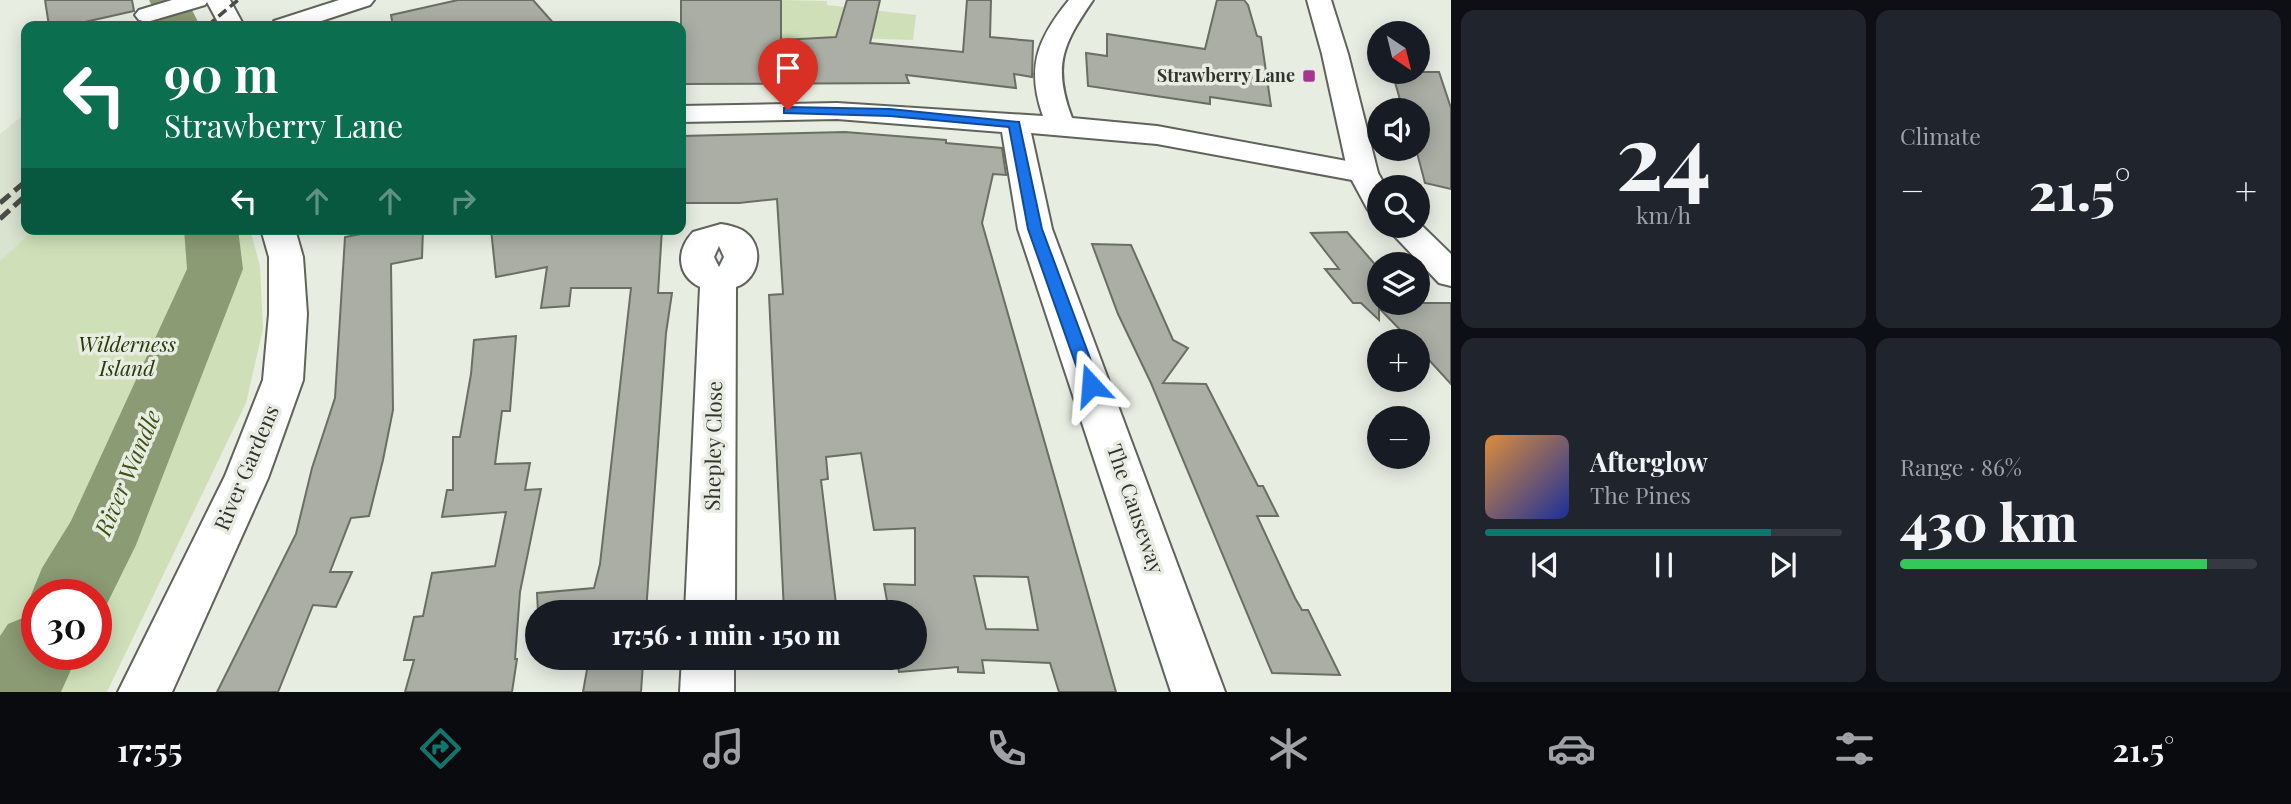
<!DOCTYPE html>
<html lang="en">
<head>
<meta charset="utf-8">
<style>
  body { margin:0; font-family:"Playfair Display",serif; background:#20242c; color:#f1f3f6; height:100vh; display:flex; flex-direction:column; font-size:26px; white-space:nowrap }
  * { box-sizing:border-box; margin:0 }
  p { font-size:23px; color:#9ea1a6 }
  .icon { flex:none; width:38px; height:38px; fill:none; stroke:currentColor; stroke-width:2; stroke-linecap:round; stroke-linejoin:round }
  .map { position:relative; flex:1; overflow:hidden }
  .panel { display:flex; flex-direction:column; gap:10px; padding:10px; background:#0d0f14; width:840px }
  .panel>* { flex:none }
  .hud { position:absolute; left:21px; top:21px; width:665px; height:214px; border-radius:14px; box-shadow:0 4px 18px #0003; background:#0b6e4f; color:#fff; overflow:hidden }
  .needle { width:46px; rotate:145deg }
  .tools { position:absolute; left:1367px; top:21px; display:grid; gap:14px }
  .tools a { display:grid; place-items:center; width:63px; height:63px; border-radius:50%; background:#171b24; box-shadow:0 4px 18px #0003; font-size:35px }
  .speed { position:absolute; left:21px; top:579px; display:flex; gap:14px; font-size:35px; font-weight:700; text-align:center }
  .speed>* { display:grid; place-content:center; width:91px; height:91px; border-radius:50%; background:#171b24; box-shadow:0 4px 18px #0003; line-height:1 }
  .speed .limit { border:10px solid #d22; background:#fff; color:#111 }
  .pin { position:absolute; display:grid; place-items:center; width:60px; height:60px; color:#fff; margin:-72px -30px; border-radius:50% 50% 50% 0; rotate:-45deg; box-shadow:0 0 7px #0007 }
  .pin .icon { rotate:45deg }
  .me { position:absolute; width:77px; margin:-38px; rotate:341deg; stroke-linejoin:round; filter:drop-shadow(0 0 5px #0008) }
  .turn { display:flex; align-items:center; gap:24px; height:147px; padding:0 28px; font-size:32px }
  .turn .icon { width:91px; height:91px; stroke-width:2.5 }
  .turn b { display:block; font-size:49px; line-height:60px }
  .lanes { display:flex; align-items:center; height:66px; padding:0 28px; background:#0003; justify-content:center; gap:35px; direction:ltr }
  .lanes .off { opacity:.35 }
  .big { font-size:52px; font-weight:800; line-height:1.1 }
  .panel .tile { flex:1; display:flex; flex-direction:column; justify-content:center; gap:10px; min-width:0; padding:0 24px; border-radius:14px; background:#20242c }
  .panel .dial { align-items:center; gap:0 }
  .dial b { font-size:91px; line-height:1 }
  .song { display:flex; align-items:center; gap:21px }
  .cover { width:84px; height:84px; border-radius:10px; background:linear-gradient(135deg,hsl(30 70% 55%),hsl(230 70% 35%)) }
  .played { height:7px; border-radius:4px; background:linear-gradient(90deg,#0f766e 80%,#363941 80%) }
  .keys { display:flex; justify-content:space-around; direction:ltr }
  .heat { display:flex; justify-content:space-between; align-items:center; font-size:38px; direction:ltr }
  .charge { height:10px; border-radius:5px; background:linear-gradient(90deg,#34c759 86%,#363941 0) }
  .panel .tiles { flex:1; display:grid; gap:10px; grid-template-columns:repeat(2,1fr) }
  .trip { position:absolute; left:525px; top:600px; width:402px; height:70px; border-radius:35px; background:#171b24; box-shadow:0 4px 18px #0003; font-weight:800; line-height:70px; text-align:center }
  .dock { display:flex; height:112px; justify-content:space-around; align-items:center; background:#090b0e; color:#9ea1a6 }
  .dock .icon { width:49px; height:49px }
  .dock .selected { color:#0f766e }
  .dock b { font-size:32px; color:#f1f3f6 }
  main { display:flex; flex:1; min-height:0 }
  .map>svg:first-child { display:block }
</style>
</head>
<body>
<main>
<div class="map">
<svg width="1451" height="692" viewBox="0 0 1451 692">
  <rect width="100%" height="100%" fill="#e8ede2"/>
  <path fill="#dae2d0" d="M26,113v116h8l-34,32v-127z"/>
  <g fill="#cfe0b9" fill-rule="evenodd">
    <path d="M781,0l46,1v4l89,10 -3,25 -91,-3 -40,1z"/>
    <path d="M34,229h216l10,37 3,63 -17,74 -139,289h-107v-431zM37,595h59v59h-59z"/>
  </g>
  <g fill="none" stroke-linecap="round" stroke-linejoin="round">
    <g fill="#8b9b74" fill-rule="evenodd">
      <path d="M149,0h38l13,26h-38z"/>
      <path d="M184,229h54l5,40 -107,276 -38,77 -2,-27h-59v14l-6,-14 11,-27 29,-47 116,-252z"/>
      <path d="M37,612v42h41l-17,38h-61v-56l8,-12z"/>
    </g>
  </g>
  <g fill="#aaaea4" stroke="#6a6e65" stroke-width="2" fill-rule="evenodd">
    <path d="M45,0h87l2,11 -67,15h-18z"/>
    <path d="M458,0h75l23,26h-163l-2,-11z"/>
    <path d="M681,0h100v40l55,-3 11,-37h33l-10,43 93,9 4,-52h24l-1,37 43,4 -1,36 -18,-3 2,14 -110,-13 3,8 -228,1z"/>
    <path d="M1217,0h27l4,5 9,31 4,1 10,69 -61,-9v7l-122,-18 -2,-33 21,3v-22l98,15z"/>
    <path d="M1392,72h47l12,36v81l-26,-6 -9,-34 2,-39h-15z"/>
    <path d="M845,132l101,8v3l56,5 4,27 -13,-1 -11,49 134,469h-57l-9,-29 -68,-3 2,13 -26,-1v-5l-59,5 -3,-14h19v-46h-26l-5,-28 31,1v-57l-41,2 -13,-77 -35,4 2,22 -7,1 16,132h-53l-15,-317 14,-1 -6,-95 -38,4h-58v-67zM974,576l54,1 10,53 -52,-1z"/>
    <path d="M387,229h36l-1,29 -31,6 2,146 -10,50 -14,56 -18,2 -21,54h22l-16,35 -23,-2 -35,87h-61l79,-158 16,-66 23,-70 10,-161z"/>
    <path d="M491,229h171l-4,64h14l-6,40 -20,279h-108l-1,-19 57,-5 6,-24 31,-276h-60l-2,18 -28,2 6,-41 -51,10z"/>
    <path d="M1347,232l32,37v34h72v81l-33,-36v-7h-7l-32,-33v12l-18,-17h-8l-28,-34h14l-28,-36z"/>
    <path d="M1092,244l39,1 42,95 15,8 -25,35 43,1 52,102h5l15,30h-21l38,82 7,12h6l32,65 -68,-2 -121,-290 -33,-69z"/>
    <path d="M516,336l-6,75h-8l-7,53 35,-1 -5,27 16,-1 -21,103 -5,67h2l-5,33h-107l9,-32h-10l10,-43 9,-1 9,-43 63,-7 11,-54 -64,5 5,-27h6v-53h7l11,-63 3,-34z"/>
    <path d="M643,663l-2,29h-58l5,-28z"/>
  </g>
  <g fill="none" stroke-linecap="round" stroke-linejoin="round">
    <defs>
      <g id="minor">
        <path d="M172,0h58l14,26h-24l-13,-24 -2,3 -58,17 -8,-2 -4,-5 4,-5z"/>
        <path d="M339,0h35l-4,5 -64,21h-35l3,-5z"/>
        <path d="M1069,0h24c-30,44 -41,65 -21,118l85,8 206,38 11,2 4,7 -4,7 -11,2 -206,-38 -126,-11 21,96 173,463h-54l-153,-463 -16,-97 -165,-13 -156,3v-16l156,-3 206,13c-17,-48 -6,-77 26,-116z"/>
        <path d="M721,224c7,1 15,3 21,6 24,14 18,49 -6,57l-1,325h-50l15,-325c-24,-12 -24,-37 -7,-55zM719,246l5,11 -5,10 -5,-10z"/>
        <path d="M261,229h34l8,28 4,57 -4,66 -35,98 -96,214h-54l107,-216 38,-96 6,-66v-57z"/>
        <path d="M682,658h52v34h-54z"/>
      </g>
      <g id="major">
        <path d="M1307,0h24l17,54 30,119 8,14h-7v26l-11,-3 -20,-37 -26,-119z"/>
        <path d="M1418,222l33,32v32l-12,-3 -54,-57h33z"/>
      </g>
    </defs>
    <use href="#minor" stroke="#5f635a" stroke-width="4"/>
    <use href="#major" stroke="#5f635a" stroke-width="4"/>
    <use href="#minor" fill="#fff" fill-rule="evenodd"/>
    <use href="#major" fill="#fff" fill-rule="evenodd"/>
    <path stroke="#4a4c47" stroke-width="3.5" stroke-dasharray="10 5" stroke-linecap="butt" d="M207,26l31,-26"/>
    <g stroke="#4a4c47" stroke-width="5" stroke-dasharray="13 6" stroke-linecap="butt">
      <path d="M0,203l26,-22"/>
      <path d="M0,219l26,-24"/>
    </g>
  </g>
  <path fill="#1a73e8" stroke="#114b97" stroke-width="2" d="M788,107l102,2 129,13 23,107 58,156 -3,4h-11l-3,-4 -55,-156 -19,-102 -119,-11 -106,-3v-5z"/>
  <rect fill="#a63591" stroke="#e8ede2" stroke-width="2.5" x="1302" y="69" width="14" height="14" rx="3.5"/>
  <g text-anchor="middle" stroke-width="7" stroke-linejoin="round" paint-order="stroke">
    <g font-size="18" font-weight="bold" fill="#32332f" stroke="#e8ede2" text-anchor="end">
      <text x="1295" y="82">Strawberry Lane</text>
    </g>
    <g font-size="21" font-style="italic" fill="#29380a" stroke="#e8ede2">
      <text x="127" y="352">Wilderness<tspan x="127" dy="24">Island</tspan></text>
    </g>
    <g font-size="21" fill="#32332f" stroke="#e8ede2">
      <text transform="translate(714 446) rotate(-89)" y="7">Shepley Close</text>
      <text transform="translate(247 468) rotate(-67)" y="7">River Gardens</text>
      <text transform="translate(1135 509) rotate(71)" y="7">The Causeway</text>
    </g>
    <g font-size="23" font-style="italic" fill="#3d5114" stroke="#e8ede2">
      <text transform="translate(128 473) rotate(-67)" y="8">River Wandle</text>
    </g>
  </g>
</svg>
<div class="tools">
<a><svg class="needle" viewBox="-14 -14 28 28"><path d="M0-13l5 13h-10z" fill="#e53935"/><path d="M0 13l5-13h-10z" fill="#9ea1a6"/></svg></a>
<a><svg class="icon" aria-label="sound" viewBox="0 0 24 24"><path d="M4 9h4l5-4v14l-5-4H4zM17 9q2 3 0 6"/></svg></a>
<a><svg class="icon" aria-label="search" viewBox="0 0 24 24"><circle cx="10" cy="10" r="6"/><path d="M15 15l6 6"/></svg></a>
<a><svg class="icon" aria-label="layers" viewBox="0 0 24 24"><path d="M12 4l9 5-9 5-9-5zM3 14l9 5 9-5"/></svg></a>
<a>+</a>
<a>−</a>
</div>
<div class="speed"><div class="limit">30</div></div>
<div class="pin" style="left:788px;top:110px;background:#d93025"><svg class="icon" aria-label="arrive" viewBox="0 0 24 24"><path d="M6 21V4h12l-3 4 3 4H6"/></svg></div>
<svg class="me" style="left:1091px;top:385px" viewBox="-20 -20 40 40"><path d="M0-17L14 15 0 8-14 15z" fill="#1a73e8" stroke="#fff" stroke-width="4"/></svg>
<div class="trip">17:56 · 1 min · 150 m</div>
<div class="hud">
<div class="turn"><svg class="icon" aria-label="left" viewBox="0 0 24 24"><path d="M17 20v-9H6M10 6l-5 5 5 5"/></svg><div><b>90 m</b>Strawberry Lane</div></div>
<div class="lanes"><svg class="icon" aria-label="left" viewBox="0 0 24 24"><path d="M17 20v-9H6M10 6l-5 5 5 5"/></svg><svg class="icon off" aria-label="ahead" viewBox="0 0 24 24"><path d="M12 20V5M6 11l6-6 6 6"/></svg><svg class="icon off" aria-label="ahead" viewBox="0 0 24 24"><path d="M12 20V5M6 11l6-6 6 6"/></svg><svg class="icon off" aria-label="right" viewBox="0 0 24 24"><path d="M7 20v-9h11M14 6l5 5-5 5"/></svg></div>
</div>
</div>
<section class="panel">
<div class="tiles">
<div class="tile dial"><b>24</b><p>km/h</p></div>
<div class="tile"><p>Climate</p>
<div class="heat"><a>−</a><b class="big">21.5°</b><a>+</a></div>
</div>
<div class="tile">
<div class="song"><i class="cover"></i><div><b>Afterglow</b><p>The Pines</p></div></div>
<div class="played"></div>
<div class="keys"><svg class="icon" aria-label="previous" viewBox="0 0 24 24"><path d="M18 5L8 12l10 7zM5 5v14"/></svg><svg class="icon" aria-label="pause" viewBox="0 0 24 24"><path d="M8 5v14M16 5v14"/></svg><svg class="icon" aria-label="next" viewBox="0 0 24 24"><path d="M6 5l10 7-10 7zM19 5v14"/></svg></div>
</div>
<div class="tile"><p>Range · 86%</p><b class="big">430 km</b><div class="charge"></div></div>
</div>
</section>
</main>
<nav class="dock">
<b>17:55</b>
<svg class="icon selected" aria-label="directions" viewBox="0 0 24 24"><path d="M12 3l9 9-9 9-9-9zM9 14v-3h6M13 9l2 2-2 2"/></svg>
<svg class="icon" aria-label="music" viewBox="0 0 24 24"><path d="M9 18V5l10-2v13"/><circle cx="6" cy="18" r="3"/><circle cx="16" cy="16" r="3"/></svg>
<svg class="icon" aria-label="phone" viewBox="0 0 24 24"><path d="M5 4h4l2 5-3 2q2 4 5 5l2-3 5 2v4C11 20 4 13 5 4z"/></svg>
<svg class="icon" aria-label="climate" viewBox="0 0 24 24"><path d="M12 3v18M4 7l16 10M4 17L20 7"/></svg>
<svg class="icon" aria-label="car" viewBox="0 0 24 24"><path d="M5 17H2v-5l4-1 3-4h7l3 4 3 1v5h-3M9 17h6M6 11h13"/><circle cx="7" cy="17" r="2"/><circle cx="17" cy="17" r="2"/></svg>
<svg class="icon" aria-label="filters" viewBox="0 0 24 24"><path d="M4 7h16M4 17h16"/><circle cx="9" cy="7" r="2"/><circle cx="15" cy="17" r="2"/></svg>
<b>21.5°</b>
</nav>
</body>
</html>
